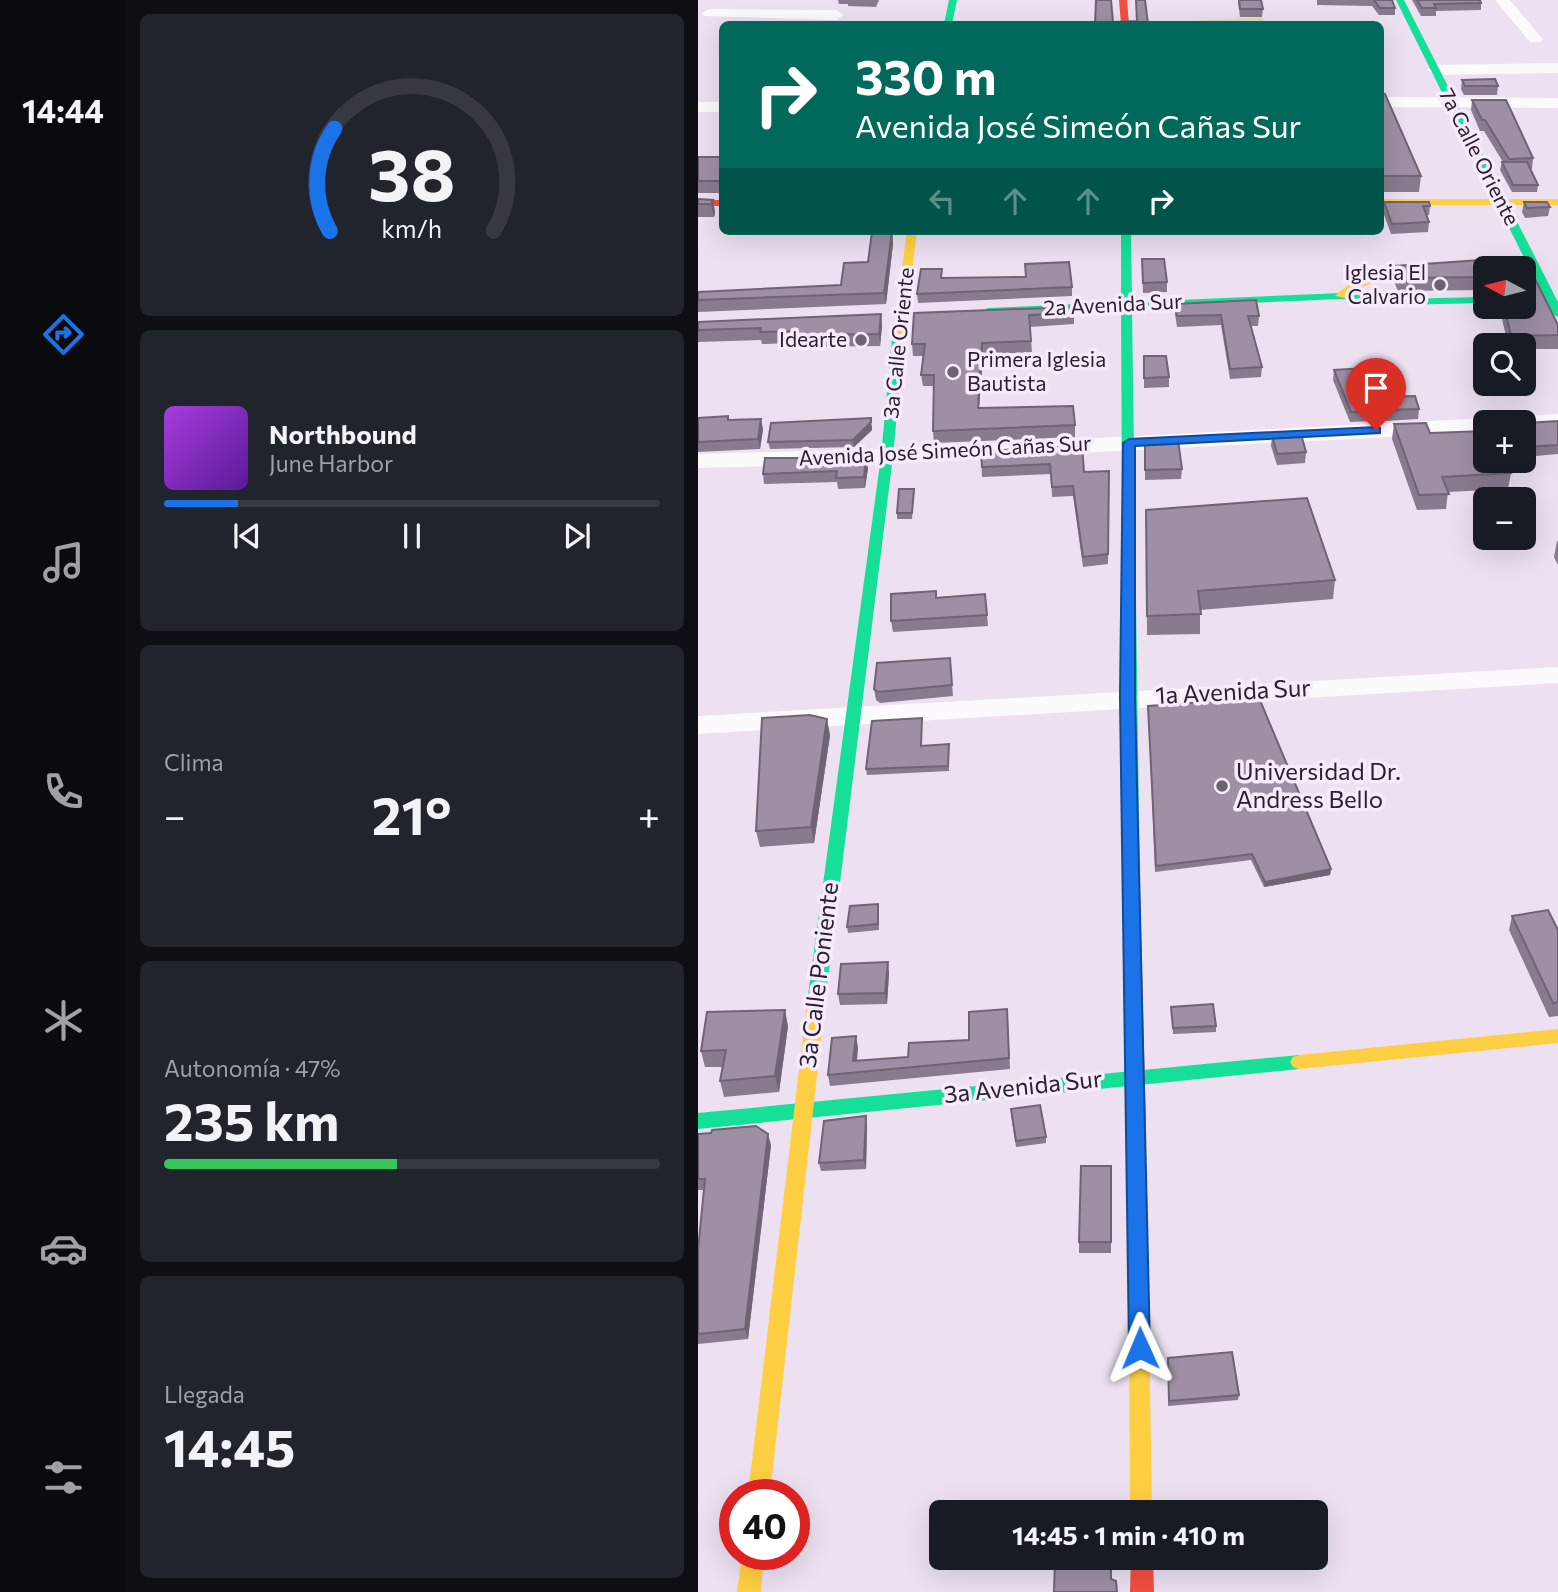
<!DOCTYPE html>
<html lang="es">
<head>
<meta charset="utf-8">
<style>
  body { margin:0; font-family:Commissioner,sans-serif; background:#20242c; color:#f1f3f6; height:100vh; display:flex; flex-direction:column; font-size:26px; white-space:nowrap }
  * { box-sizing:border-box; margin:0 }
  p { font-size:23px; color:#9ea1a6 }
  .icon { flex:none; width:38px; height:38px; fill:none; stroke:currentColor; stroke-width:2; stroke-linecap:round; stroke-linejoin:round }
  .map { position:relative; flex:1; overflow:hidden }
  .panel { display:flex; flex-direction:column; gap:14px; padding:14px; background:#0d0f14; width:572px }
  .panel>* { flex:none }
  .top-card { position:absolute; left:21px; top:21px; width:665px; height:214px; border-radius:10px; box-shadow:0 7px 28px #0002; background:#00695c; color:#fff; overflow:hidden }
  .needle { width:46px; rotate:277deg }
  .buttons { position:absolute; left:775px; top:256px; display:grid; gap:14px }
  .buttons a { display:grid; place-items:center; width:63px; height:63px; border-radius:10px; background:#171b24; box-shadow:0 7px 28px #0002; font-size:35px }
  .speed { position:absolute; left:21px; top:1479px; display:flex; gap:14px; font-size:35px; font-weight:700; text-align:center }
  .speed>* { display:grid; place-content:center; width:91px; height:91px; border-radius:50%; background:#171b24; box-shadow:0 7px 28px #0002; line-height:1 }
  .speed .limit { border:10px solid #d22; background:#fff; color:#111 }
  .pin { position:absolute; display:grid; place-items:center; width:60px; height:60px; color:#fff; margin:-72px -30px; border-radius:50% 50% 50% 0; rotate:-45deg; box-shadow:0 0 7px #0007 }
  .pin .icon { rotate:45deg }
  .me { position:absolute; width:77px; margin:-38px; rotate:359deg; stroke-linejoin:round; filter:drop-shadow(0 0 5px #0008) }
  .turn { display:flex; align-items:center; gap:24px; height:147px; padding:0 21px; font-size:32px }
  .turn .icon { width:91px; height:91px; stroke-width:2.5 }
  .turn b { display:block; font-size:49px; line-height:60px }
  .lanes { display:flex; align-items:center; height:66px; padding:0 21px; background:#0003; justify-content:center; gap:35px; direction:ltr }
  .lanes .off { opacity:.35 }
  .big { font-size:52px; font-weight:700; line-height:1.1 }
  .panel .widget { flex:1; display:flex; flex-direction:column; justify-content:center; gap:10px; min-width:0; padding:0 24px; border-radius:10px; background:#20242c }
  .panel .dial { align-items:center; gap:0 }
  .dial svg { height:182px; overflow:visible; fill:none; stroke:#363941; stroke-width:7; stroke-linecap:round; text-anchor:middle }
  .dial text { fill:#f1f3f6; stroke:none }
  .song { display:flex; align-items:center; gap:21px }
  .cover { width:84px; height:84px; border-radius:10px; background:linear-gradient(135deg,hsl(280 70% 55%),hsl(270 70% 35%)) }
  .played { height:7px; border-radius:4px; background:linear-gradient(90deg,#1a73e8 15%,#363941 15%) }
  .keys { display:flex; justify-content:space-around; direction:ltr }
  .heat { display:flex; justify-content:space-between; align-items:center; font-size:38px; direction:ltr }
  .charge { height:10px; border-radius:5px; background:linear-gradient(90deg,#34c759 47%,#363941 0) }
  .trip { position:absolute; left:231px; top:1500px; width:399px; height:70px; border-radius:10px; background:#171b24; box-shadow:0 7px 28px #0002; font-weight:700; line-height:70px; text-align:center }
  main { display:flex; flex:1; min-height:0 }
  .menu { display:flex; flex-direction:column; width:126px; justify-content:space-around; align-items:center; background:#090b0e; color:#9ea1a6 }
  .menu .icon { width:49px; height:49px }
  .menu .active { color:#1a73e8 }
  .menu b { font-size:32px; color:#f1f3f6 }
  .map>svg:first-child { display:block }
</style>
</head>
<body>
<main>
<nav class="menu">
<b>14:44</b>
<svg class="icon active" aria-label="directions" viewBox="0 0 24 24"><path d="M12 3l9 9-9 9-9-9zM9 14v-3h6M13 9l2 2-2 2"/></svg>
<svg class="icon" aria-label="music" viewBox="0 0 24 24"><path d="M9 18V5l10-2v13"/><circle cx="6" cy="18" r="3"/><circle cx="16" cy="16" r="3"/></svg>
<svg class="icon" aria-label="phone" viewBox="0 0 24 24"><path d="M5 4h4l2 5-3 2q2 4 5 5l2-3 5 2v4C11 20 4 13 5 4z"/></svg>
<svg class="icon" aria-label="climate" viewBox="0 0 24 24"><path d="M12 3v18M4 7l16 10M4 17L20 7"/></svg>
<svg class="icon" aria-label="car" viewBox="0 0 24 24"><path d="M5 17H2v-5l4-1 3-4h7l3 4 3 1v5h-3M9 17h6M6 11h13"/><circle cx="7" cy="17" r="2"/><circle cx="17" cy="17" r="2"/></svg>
<svg class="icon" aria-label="filters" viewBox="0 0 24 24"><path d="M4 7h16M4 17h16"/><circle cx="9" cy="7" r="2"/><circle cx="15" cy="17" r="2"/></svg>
</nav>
<section class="panel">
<div class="widget dial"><svg viewBox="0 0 100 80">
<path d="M14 69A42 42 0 1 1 86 69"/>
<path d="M14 69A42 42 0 0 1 16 24" stroke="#1a73e8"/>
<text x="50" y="56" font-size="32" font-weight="700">38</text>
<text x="50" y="72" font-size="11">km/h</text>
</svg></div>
<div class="widget">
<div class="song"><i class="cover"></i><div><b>Northbound</b><p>June Harbor</p></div></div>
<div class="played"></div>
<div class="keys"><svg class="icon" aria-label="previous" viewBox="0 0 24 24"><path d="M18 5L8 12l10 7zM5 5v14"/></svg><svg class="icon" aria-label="pause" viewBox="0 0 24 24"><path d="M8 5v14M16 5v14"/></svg><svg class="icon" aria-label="next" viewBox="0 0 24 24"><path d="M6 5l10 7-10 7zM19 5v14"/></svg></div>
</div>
<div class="widget"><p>Clima</p>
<div class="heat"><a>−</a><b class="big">21°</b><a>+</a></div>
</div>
<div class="widget"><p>Autonomía · 47%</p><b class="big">235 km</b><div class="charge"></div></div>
<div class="widget"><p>Llegada</p><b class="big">14:45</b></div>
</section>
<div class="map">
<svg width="860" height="1592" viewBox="0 0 860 1592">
  <rect width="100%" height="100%" fill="#ece0f1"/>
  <path fill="#dcdcc2" d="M564,17l3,7h-122z"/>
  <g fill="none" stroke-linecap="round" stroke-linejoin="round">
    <g fill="#fcfafd" fill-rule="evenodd">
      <path d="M797,0h15l30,36 3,3 -3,3h-10z"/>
      <path d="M11,9l127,1 8,5 -8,5 -132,-4 -2,-3z"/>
      <path d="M860,63v10l-123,2 -8,-5 8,-5z"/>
      <path d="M682,97l178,1v10l-178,-1z"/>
      <rect x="0" y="102" width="24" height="10"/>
      <path d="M860,414v14l-34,2v-8h-10l10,-6z"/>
      <path d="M788,418l9,4h-9v10l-599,31 -189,5v-14l189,-5z"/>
      <path d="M860,667v16l-860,51v-18z"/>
    </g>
    <g fill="#16e098" fill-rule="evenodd">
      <path d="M251,0h8l-5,24h-8z"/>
      <path d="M698,0h8l154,302v15l-6,-3z"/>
      <path d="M423,231h10l1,71 209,-9 52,6 93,-2v6l-93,2 -52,-6 -209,9 8,581 -2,4h-12l-2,-4 -3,-580 -133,5 -6,-3 6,-3 133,-6z"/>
      <path d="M200,335l6,3 -11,118 -67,539 -3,5 -6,2 -6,-2 -3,-5 73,-539 11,-118z"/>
      <path d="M601,1055l6,2 3,5 -3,5 -6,2 -601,60v-16z"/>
    </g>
    <g fill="#ffcf43" fill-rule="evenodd">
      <rect x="682" y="199" width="178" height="6"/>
      <path d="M209,231h10l-13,107 -6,3 -6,-3z"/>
      <path d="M750,262l5,3 -1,2c-45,9 -66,2 -107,31l-10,-2c30,-29 74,-32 113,-34z"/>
      <path d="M119,988l6,2 3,5 -56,499h-22l60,-499 3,-5z"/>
      <path d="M860,1029v14l-259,26 -6,-2 -3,-5 3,-5 6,-2z"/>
      <path d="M439,1121l7,2 2,6 6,383h-22l-2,-383 2,-6z"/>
      <path d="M44,1554h22l-3,38h-24z"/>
    </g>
    <g fill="#f24e42" fill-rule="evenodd">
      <path d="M421,0h8l2,24h-8z"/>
      <rect x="0" y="200" width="24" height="6"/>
      <path d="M434,883l6,2 2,4 6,240 -2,6 -7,2 -7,-2 -2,-6 -4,-240 2,-4z"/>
      <path d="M433,1558h22l1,34h-24z"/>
    </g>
  </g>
  <g fill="#887b8e">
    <path d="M140,0h41l-3,7 -28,-1v-2h-9z"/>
    <path d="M398,0l17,22 24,-1 8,-21 3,24h-53z"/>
    <path d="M540,0h23l2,9 -1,8h-22z"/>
    <path d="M619,0h75l3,8v7h-16l-7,-9 -55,-1z"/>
    <path d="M714,0h68l1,3v7l-45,1v5h-15z"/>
    <path d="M764,80l36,6 -1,9h-33l-3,-6z"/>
    <path d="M682,94l41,82 -2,16h-39z"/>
    <path d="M774,100l61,58 -1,11h-2l8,16 -1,7h-25l-12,-22 2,-8h1l-19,-31h-4l-9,-21z"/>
    <rect x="0" y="157" width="24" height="36"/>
    <path d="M0,199l15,1 2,13 -1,4h-16z"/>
    <path d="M686,202l46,4 -1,9 -3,1 3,6 -1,10 -37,2 -8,-22z"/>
    <path d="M826,202l26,5 -2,9 -23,2 -3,-6z"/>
    <path d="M194,232l1,12 -7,60 -188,8v-20l143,-7 27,-23z"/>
    <path d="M826,257l34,68v24h-34v-4h-16l-9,-39h25l-38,-38v22l-88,1 -5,-12 2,-13z"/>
    <path d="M444,259l25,23v10l-24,1z"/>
    <path d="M245,278l129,9v9l-154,7 -1,-9z"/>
    <path d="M477,304l84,12 -1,10h-7l11,41 -1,10 -31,2 -9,-54 -44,2 -2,-13z"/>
    <path d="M216,313h160v11l-44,3 2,25 -49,3 -4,53 96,17v12l-141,6 -1,-12 1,-45h-11l-2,-11 3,-19h-11l-1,-12z"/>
    <path d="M183,314l1,12 -2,20 -81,1v-4l-37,1 -1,-4 -63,2v-20z"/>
    <path d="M446,356l25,21v10l-25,1z"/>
    <path d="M636,370l45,41 -1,10 -28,1 -17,-42z"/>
    <path d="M684,397l37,12 -1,10 -32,2 -5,-13z"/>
    <path d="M0,418l31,2 34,9 -3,20 -62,3z"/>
    <path d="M825,418l3,5 32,-2v33l-34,3v-35h-19l1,-3z"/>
    <path d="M696,424l36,9 81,40 -3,16 -60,3 -2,17 -29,1 -25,-71z"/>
    <path d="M174,426v4l-18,17 -84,2 -2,-7z"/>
    <path d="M574,435l34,17 -1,11 -28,2 -6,-19z"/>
    <path d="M447,442l37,27 -1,10 -36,1z"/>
    <path d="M384,446l2,26 25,-1 -1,93 -25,3 -10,-71 -21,1 -1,-23 -69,3 -1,-26z"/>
    <path d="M170,468l-3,20 -27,1 -1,-7 -73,2 -1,-10z"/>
    <path d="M216,489l-2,30h-15v-6z"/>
    <path d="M448,510l189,70 -2,19 -133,11v24l-53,1z"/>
    <path d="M859,541h1v24l-4,-8z"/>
    <path d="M287,594l3,32 -95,6 -2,-11 46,-24z"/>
    <path d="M252,658l3,38 -73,7 -4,-3 -2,-11z"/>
    <path d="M450,706l183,163 -1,6 -66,12 -13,-27 -96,12z"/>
    <path d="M224,723v23l27,4v21l-82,4 -1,-6z"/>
    <path d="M132,735l-16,108 -54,4 -4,-16z"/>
    <path d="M181,909v21l-31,3 -1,-6z"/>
    <path d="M814,916l46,14v86l-9,1 -40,-87z"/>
    <path d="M191,973l-2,31 -47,1 -2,-11z"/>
    <path d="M473,1007l45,19v6l-43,2z"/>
    <path d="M310,1020l2,49 -180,17 -2,-11 30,-28 -1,14 51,-4 61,-17z"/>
    <path d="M90,1026l-9,66 -55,5 -4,-16 2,-14h-17l-4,-16z"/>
    <path d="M313,1114l35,23v6l-30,4z"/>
    <path d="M168,1116l1,9 -1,44 -45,2 -2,-8z"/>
    <path d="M0,1134l73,11 -23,194 -50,5v-94l6,-60h-6z"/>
    <path d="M413,1166v87h-32v-11z"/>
    <path d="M470,1358l71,37 -1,5 -70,6z"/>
  </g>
  <g fill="#6f6474">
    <path d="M24,173v20l-2,-12z"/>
    <path d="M15,200l2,13 -1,4 -3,-13z"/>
    <path d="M194,232l1,12 -7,60 -2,-11z"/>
    <path d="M183,314l1,12 -2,20 -1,-12z"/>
    <path d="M284,343l1,12 -5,65v-12z"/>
    <path d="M173,418l1,12 -18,17 -1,-7z"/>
    <path d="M63,419l2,10 -3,20 -2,-10z"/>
    <path d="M168,458l2,10 -3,20 -1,-11z"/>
    <path d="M129,719l3,16 -16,108 -3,-16z"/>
    <path d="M633,869l-1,6 -66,12 1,-5z"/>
    <path d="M190,962l1,11 -2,31 -2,-11z"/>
    <path d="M87,1010l3,16 -9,66 -4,-16z"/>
    <path d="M158,1036l2,11 -3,25 -2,-11z"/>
    <path d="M168,1116l1,9 -1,44 -2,-9z"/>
    <path d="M70,1134l3,11 -23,194 -3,-10z"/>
  </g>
  <g fill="#9e8fa5" stroke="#6f6474" stroke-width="2">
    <path d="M398,0h15l2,22 24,-1 -1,-21h9l3,24h-53z"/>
    <path d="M541,0h22l2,9h-23z"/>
    <path d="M676,0h18l3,8h-15z"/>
    <path d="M719,0h63l1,3 -47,1 2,4h-14z"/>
    <path d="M797,79l3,7h-33l-3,-6z"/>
    <path d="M682,94h5l36,82h-39l-2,2z"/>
    <path d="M774,100h34l27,58 -24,1 -24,-39h-3z"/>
    <path d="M0,157h24v16l-2,8h-22z"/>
    <path d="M804,162h25l11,23h-25z"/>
    <path d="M0,199l15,1 -2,4h-13z"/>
    <path d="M686,202h45l1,4h-7l6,16 -37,2z"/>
    <path d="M826,202h23l3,5 -23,1z"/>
    <path d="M174,232h20l-8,61 -186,7v-8l143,-7 3,-22 24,-1z"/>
    <path d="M826,257l34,68v10l-47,1 -7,-30h20v-38h-38v9l-87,1 -4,-12z"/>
    <path d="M444,259h22l3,23 -24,1z"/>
    <path d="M371,262l3,25 -155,7 4,-25h21l-1,9 85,-1 -1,-13z"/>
    <path d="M558,300l3,16h-11l14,51 -32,2 -9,-54 -44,1 -2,-12z"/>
    <path d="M375,307l1,6 -45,2 2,26 -49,2 -4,65 95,-2 2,19 -142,6 1,-56h-13l4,-31h-13l2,-31z"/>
    <path d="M183,314l-2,20 -82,1 1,-4 -38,1 1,-4 -63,2v-8z"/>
    <path d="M446,356h22l3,21 -25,1z"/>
    <path d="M668,368l13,43 -28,1 -17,-42z"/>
    <path d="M717,396l4,13 -32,1 -5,-13z"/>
    <path d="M30,416v4l33,-1 -3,20 -60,3v-24z"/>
    <path d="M173,418v4l-18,18 -85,2 3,-19z"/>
    <path d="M825,418l3,5 32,-2v24l-34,2v-25h-17l-1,-3z"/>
    <path d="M728,423l4,10 56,-2v29h20l5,13 -69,4 7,17 -30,1 -25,-71z"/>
    <path d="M603,434l5,18 -29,2 -5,-19z"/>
    <path d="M480,440l4,29 -37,1v-28z"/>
    <path d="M384,446l2,26 25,-1 -1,83 -25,3 -10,-71 -21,1 -2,-23 -68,3 -1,-16z"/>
    <path d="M67,458h101l-2,19 -28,1 1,-7 -74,3z"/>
    <path d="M201,489h15l-2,24h-15z"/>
    <path d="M609,498l28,82 -137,11 3,23 -54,2 -1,-106z"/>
    <path d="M238,591v7l49,-4 2,21 -96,6v-27z"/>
    <path d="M252,658l2,27 -74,7 -4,-3 3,-26z"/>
    <path d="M561,698l72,171 -66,13 -13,-28 -96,12 -8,-160z"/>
    <path d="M112,715l17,4 -16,108 -55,4 6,-113z"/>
    <path d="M224,718l-1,28 28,-2 -1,22 -82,3 6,-48z"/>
    <path d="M180,904v20l-31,3 3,-21z"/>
    <path d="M850,910l10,20v72l-5,1 -41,-87z"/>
    <path d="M190,962l-3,31 -47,1 3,-30z"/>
    <path d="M515,1004l3,22 -43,2 -2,-21z"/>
    <path d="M309,1009l2,49 -181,17 4,-37 24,-2 -3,25 55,-4 1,-14 60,-3v-28z"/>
    <path d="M87,1010l-10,66 -55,5 6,-31 -25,1 6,-39z"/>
    <path d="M342,1105l6,32 -30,4 -5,-32z"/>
    <path d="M168,1116l-2,44 -45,3 5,-42z"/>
    <path d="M58,1126l12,8 -23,195 -47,5v-84l7,-71h-7v-45l13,-1 1,-3z"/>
    <path d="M383,1166h30v76h-32z"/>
    <path d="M534,1352l7,43 -70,6 -1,-43z"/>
    <path d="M357,1558h56v21l5,2 1,11h-63z"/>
  </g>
  <path fill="#1a73e8" stroke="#114b97" stroke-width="2" d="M678,427l4,1v5l-245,13v252l15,650 -3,7 -7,3 -8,-3 -3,-7 -9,-650 3,-255 6,-4z"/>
  <g fill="#6d6472" stroke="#f7eafc" stroke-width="2.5">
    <circle cx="742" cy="285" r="7"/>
    <circle cx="163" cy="340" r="7"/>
    <circle cx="255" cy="372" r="7"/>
    <circle cx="524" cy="786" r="7"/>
  </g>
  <g text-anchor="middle" stroke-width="7" stroke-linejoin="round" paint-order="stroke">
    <g font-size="21" fill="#29222d" stroke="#f7eafc">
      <text transform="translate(781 157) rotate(63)" y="7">7a Calle Oriente</text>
      <text transform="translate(415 305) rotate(-3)" y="7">2a Avenida Sur</text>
      <text transform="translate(201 343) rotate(-84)" y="7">3a Calle Oriente</text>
      <text transform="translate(247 451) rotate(-3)" y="7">Avenida José Simeón Cañas Sur</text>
    </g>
    <g font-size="21" fill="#29222d" stroke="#f7eafc" text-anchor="end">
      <text x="728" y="280">Iglesia El<tspan x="728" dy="24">Calvario</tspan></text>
      <text x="149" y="347">Idearte</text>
      <text x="269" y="367" text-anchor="start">Primera Iglesia<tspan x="269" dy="24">Bautista</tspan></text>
    </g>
    <g font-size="24" fill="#29222d" stroke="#f7eafc">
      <text transform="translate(535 692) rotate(-3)" y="8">1a Avenida Sur</text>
      <text transform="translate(121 975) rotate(-83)" y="8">3a Calle Poniente</text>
      <text transform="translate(325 1087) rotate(-6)" y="8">3a Avenida Sur</text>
    </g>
    <g font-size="24" fill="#29222d" stroke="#f7eafc" text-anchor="start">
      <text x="538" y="780">Universidad Dr.<tspan x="538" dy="28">Andress Bello</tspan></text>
    </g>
  </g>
</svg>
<div class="buttons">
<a><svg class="needle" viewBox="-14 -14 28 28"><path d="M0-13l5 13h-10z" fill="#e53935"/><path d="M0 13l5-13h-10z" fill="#9ea1a6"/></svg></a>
<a><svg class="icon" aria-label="search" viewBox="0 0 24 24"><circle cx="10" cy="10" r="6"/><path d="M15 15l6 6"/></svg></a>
<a>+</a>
<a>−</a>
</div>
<div class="speed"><div class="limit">40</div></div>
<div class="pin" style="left:678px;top:430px;background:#d93025"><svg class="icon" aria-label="arrive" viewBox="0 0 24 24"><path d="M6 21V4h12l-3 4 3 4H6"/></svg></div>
<svg class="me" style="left:442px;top:1348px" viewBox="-20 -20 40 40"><path d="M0-17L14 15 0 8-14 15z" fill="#1a73e8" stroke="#fff" stroke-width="4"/></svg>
<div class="trip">14:45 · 1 min · 410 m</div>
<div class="top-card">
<div class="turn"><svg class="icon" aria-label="right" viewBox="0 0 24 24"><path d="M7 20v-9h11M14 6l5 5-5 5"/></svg><div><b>330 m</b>Avenida José Simeón Cañas Sur</div></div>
<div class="lanes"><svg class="icon off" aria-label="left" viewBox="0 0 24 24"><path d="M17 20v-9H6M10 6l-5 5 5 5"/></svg><svg class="icon off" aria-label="ahead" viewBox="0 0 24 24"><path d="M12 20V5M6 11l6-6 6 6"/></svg><svg class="icon off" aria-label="ahead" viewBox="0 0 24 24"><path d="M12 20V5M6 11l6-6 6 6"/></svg><svg class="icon" aria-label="right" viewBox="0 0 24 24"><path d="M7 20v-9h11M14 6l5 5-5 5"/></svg></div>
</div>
</div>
</main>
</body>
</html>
